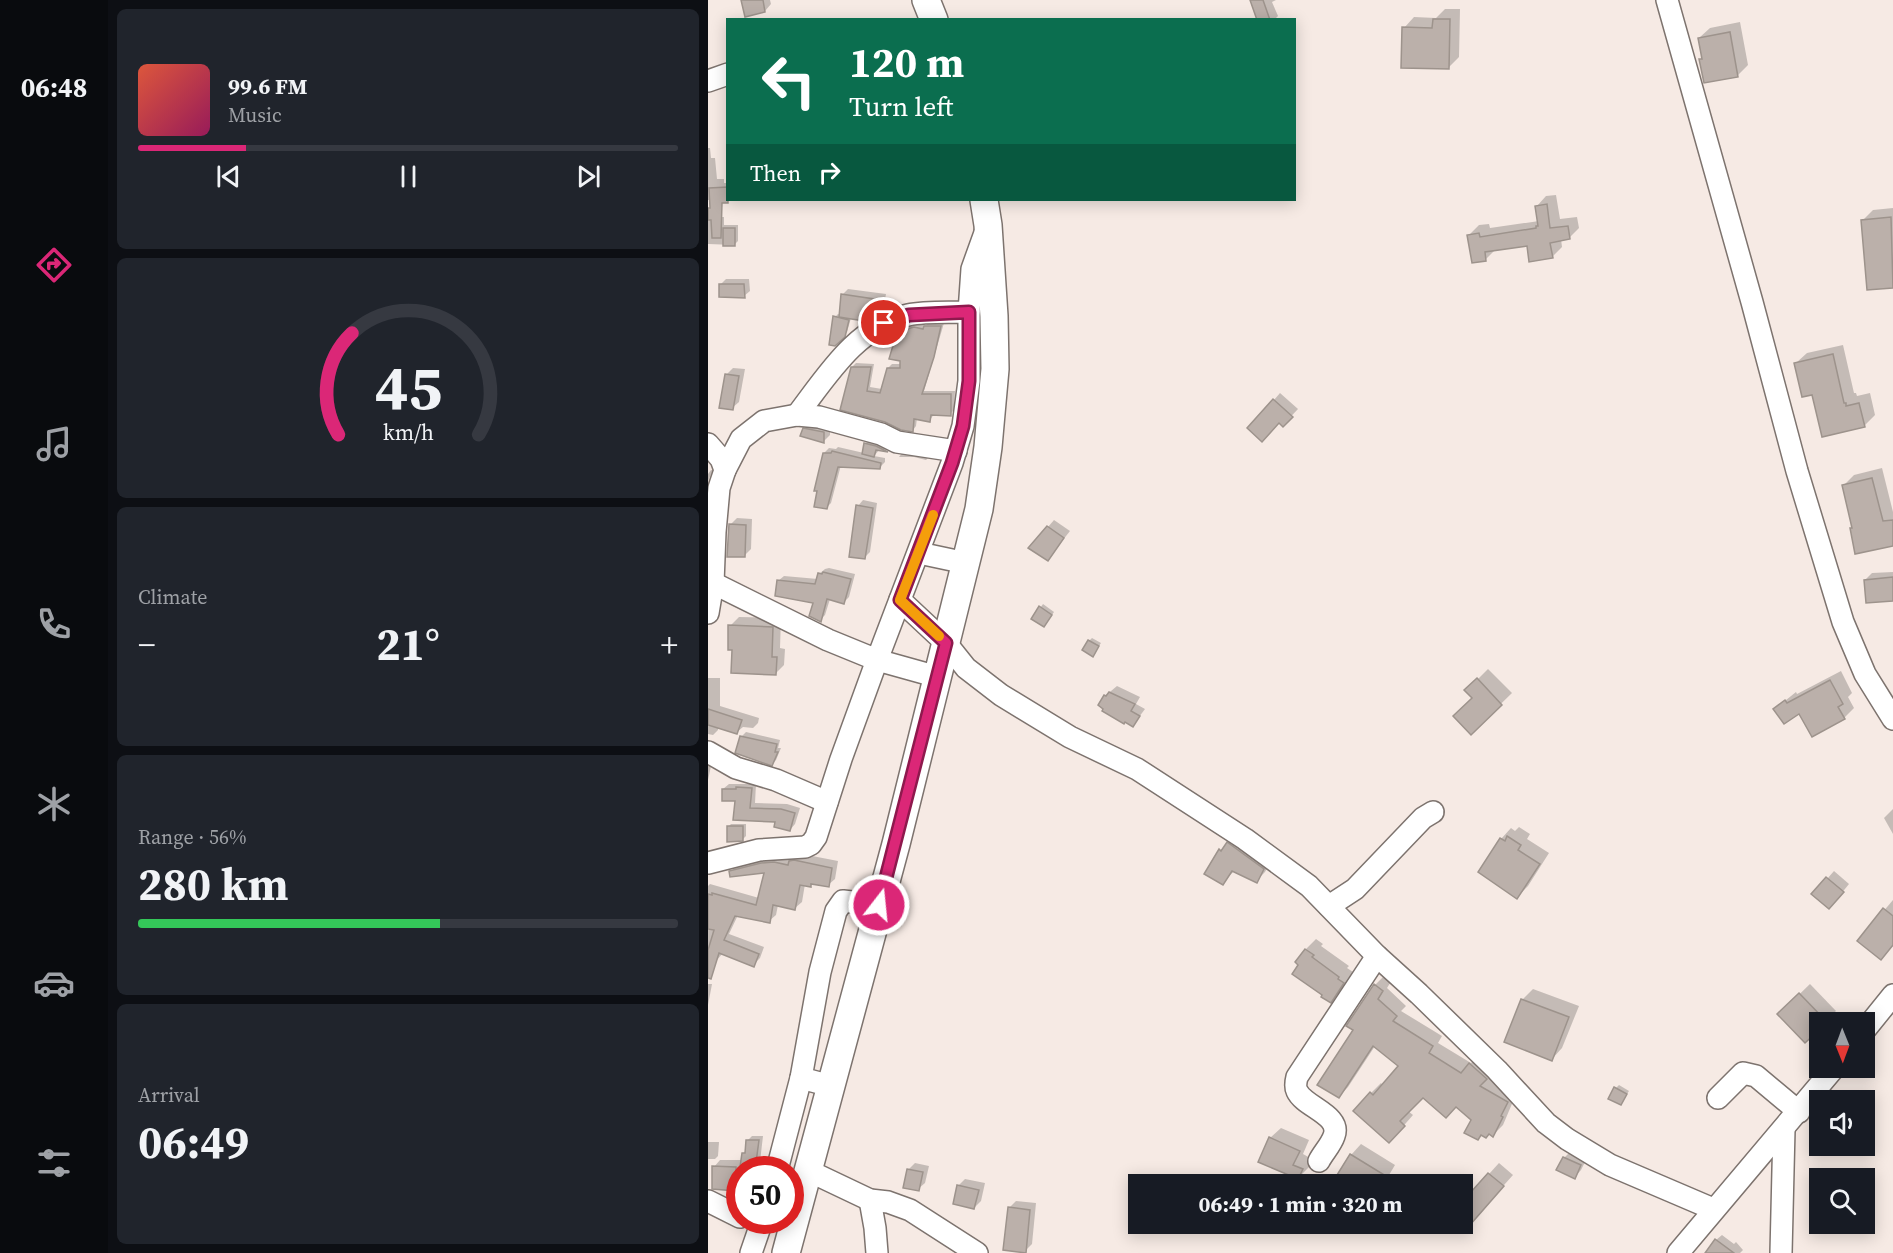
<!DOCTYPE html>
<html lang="en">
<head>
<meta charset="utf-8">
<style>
  body { margin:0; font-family:"Source Serif 4",serif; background:#20242c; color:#f1f3f6; height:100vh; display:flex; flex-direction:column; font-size:22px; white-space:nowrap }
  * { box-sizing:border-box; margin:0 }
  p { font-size:20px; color:#9ea1a6 }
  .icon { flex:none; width:33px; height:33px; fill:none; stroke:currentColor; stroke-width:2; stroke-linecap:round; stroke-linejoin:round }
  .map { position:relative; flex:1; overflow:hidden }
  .side { display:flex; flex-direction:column; gap:9px; padding:9px; background:#0d0f14; width:600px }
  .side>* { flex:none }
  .guide { position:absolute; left:18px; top:18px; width:570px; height:183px; border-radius:0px; box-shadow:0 3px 15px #0003; background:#0b6e4f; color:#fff; overflow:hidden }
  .needle { width:39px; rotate:179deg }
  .fabs { position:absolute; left:1101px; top:1012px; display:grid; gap:12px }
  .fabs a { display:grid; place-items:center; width:66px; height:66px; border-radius:0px; background:#171b24; box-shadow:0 3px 15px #0003; font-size:30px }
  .speed { position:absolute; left:18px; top:1156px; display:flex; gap:12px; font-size:30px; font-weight:700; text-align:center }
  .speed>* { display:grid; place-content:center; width:78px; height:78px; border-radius:50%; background:#171b24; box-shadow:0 3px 15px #0003; line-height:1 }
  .speed .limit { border:9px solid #d22; background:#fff; color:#111 }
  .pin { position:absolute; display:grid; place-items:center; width:51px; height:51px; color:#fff; margin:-26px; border:3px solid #fff; border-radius:50%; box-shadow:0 2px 6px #0007 }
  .me { position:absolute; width:66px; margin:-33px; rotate:16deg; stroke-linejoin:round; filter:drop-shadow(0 0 4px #0008) }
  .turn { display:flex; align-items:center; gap:21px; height:126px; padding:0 24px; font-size:27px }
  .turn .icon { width:78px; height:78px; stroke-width:2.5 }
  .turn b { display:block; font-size:42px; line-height:51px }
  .then { display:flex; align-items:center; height:57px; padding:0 24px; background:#0003; gap:12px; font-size:22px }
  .big { font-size:45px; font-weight:700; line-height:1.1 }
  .side .tile { flex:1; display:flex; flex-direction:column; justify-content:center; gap:9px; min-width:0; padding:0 21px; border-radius:9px; background:#20242c }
  .side .dial { align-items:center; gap:0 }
  .dial svg { height:156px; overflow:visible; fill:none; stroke:#363941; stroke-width:7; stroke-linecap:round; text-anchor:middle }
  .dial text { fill:#f1f3f6; stroke:none }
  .song { display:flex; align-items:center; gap:18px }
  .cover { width:72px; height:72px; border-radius:9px; background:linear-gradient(135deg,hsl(10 70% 55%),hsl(330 70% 35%)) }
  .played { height:6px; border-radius:3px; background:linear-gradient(90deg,#db2777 20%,#363941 20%) }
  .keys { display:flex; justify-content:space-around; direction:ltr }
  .heat { display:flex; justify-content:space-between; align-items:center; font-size:33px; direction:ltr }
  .charge { height:9px; border-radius:4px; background:linear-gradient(90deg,#34c759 56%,#363941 0) }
  .trip { position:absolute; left:420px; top:1174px; width:345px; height:60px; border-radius:0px; background:#171b24; box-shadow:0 3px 15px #0003; font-weight:700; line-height:60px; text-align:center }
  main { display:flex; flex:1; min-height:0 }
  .dock { display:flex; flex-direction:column; width:108px; justify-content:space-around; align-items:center; background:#090b0e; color:#9ea1a6 }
  .dock .icon { width:42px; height:42px }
  .dock .on { color:#db2777 }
  .dock b { font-size:27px; color:#f1f3f6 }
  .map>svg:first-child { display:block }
</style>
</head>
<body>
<main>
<nav class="dock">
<b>06:48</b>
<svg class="icon on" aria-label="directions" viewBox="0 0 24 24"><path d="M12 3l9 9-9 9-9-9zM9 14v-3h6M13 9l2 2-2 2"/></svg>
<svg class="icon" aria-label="music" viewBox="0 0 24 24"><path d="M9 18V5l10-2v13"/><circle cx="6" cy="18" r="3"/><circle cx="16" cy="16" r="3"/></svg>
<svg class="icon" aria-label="phone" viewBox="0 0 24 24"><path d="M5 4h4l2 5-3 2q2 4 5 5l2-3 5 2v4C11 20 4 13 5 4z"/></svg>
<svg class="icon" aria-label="climate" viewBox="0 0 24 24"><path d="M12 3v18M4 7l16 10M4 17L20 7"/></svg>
<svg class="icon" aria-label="car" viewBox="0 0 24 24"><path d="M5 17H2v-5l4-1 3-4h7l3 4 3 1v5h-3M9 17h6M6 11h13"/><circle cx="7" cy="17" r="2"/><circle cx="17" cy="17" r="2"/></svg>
<svg class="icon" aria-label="filters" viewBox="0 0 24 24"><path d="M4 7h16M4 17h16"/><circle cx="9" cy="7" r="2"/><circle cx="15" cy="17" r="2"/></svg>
</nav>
<section class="side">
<div class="tile">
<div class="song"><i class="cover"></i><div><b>99.6 FM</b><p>Music</p></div></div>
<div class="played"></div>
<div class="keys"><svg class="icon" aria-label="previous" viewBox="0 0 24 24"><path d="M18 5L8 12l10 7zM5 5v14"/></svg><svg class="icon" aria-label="pause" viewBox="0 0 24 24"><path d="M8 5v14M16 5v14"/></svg><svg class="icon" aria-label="next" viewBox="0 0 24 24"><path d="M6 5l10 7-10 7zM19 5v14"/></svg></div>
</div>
<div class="tile dial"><svg viewBox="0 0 100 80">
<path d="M14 69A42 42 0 1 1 86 69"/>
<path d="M14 69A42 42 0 0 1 21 17" stroke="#db2777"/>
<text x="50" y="56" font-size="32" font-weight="700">45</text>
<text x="50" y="72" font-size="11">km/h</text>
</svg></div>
<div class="tile"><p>Climate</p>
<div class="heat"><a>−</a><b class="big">21°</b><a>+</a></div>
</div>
<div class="tile"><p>Range · 56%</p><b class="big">280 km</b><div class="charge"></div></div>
<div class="tile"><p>Arrival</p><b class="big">06:49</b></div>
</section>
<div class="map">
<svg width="1185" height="1253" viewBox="0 0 1185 1253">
  <rect width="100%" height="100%" fill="#f6eae4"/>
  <g fill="#0003">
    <path d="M34,0h28l1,4 -6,7z"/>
    <path d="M544,0h24l-4,2 6,14 -4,4h-15z"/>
    <path d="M737,9h15l-1,48 -11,11 -44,-40 10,-11 22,1z"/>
    <path d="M1032,22l8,43 -11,11 -37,-16 3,-3 -4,-19 11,-10z"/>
    <path d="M0,148h2l1,10h4l2,21h7v4h4v17h5l-1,1 -24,-1z"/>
    <path d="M848,195l4,24 17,-2 2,11 -10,10 -8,1 1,8 -10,10 -24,-13 -32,5 -10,10 -17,-24 10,-10 10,-1 1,4 49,-7 -2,-15 9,-10z"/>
    <path d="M1185,208v78l-25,2 -6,-67 11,-11z"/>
    <path d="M0,217h16v8h14v16l-4,4 -26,-1z"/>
    <path d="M18,279h23l1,12 -6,5 -23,-12z"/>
    <path d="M140,289l38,5 -2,11 -6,6 -27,7 -4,14 -12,12v-27l3,-3 3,1 1,-20z"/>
    <path d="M222,322l14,1 -20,68h31l-1,19 -4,4h-16l-4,6 -13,-2 -1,8 -3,4 -71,-22 5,-25 3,-3 2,-13 4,-4 18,1 -4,23 12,2 6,-21 4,-4h10l-4,-31 4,-4 17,-5 7,1z"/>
    <path d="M1135,345l11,48h2l1,3 13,-3 5,22 -11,11 -51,-33 -17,-30 11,-10z"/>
    <path d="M25,368l12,1 -6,33 -7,6 -5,-34z"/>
    <path d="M572,393l18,16 -15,16 -3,-4 -6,-21z"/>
    <path d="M103,422l19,3v10l-7,7 -19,-13z"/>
    <path d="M164,437l21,8 -5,5 -8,-1 -6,7 11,2v4l-5,5 -39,-2 -10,38 -5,5 -2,-55 5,-5 7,1 2,-2 26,6 2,-10z"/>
    <path d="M194,453l27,4 -3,3 -12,-3h-15z"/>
    <path d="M1174,468l11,44v32l-42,-15 2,-2 -10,-41 11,-11z"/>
    <path d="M3,470h2l-5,11v-7z"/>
    <path d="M155,500l14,3 -7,49 -5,5 -7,-51z"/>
    <path d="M29,518l15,1 -1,30 -7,7 -14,-31z"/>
    <path d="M346,520l16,11 -23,29 1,-33z"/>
    <path d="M121,568l26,6 -6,23 -5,5 -14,-3 -5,16 -5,5 -5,-19 -37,-20 6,-5 34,3 1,-5 6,-5z"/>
    <path d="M1185,572v28l-28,-20 7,-7z"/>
    <path d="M335,604l11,8 -7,10 -14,-4z"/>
    <path d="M31,617l42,1 -1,30 5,1 -1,16 -9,9 -41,-25 -4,-23z"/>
    <path d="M384,638l9,5 -6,9 -6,-11z"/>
    <path d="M780,669l24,24 -41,40 3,-35 -7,-8z"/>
    <path d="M1133,671l11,22 -4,4 6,11 -10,10 -69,-9 21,-17 1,2z"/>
    <path d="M0,678h12v28l39,12 -1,5 -5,5 -10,-1 -6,5 -19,-7v5l-5,5 -5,-1z"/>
    <path d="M409,686l23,11 -4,7 9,5 -12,16 -33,-20 5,-9z"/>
    <path d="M38,732l34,8 -2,8h3l-5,12 -4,4 -31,-27z"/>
    <path d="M0,765l3,1 -3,14z"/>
    <path d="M21,784h27l-1,19 32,1 13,4 -5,16 -5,6 -13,-9 -42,-2 1,-19 -13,-11z"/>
    <path d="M1185,809v25l-9,-16z"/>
    <path d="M23,824h15v12l-3,3 -15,-12z"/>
    <path d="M811,827l11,7 -3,5 22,14 -21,33 -11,11 -16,-58 10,-11 4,3z"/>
    <path d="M529,834l35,25 -7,13 -9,9 -22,-10 -11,12 -16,-10 14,-23z"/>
    <path d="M94,854l36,7 -3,18 -7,6 -15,-3 -3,3 -5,-1 -3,18 -7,6 -17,-3 -2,10 -7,6 -31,-6 -9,19 35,13 -4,11 -7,7 -30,-12 -7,8 -8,-2v-73l2,-2 49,14 7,-27h-35l7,-6 44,-9 12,3 4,-4z"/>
    <path d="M1126,871l15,13 -13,16 -22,-6z"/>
    <path d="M1185,900v46l-12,12 -22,-18z"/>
    <path d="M608,939l7,5 -2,2 28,20 -2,2 6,4 -12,19 -11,10 -24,-52z"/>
    <path d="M677,975l7,5 -5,8 19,18 -5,5 41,25 -4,7 33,20 9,-8 37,37 -14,33 -10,10 -4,-2 -7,1 -4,4 -5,-18 -17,-15 -33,-9 -15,15 5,4 -14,16 -28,-38 10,-10 2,3 17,-20 -25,-20 -27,41 -9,9 16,-66 20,-45z"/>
    <path d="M0,984h4l-4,21z"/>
    <path d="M1102,984l26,27 -13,12 -44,-9z"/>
    <path d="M825,989l46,17 -17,42 -10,11 -30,-59z"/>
    <path d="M911,1085l10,6 -8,12 -5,-15z"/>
    <path d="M573,1128l28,12 -6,14 9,5 -3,8 -11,11 -28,-40z"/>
    <path d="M44,1136h11l-4,34h-12v-4h-5v4h-2v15l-5,4 -21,-22 6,-7h22l1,-6 4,-4v-9z"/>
    <path d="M0,1142h11l-1,14 -3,3h-7z"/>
    <path d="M653,1144l34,21 -12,20h-26l-6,-30z"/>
    <path d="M863,1151l16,7 -6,12 -6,7 -11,-19z"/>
    <path d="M207,1163l14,3 -4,17 -7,6 -10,-19z"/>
    <path d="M791,1163l14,12 -43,48 19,-49z"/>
    <path d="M257,1179l20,4 -4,18 -7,7 -20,-5 5,-18z"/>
    <path d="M308,1201l20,2 -4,41 -7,7 -16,-43z"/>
    <path d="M1014,1235l12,9 2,-2 7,8 -3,3h-25l1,-13z"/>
  </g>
  <g fill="#bbb0aa" stroke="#9d938c" stroke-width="1.5">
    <path d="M33,0h22l2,12 -20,5z"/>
    <path d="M542,0h13l7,20h-13z"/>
    <path d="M725,19h17l-1,50 -48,-1 1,-41 30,1z"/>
    <path d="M1022,32l8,45 -34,6 -5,-24h3l-4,-21z"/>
    <path d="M20,187v16h-6l-1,35h-9l-1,-18h-3v-12h2l-1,-20z"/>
    <path d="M839,204l3,24 18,-2 2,13 -20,4 3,15 -24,4 -2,-16 -42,6 1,9 -14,2 -5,-28 12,-2 1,4 56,-9v-2h2l-3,-20z"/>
    <path d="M1183,217l2,71 -26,2 -6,-70z"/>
    <rect x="15" y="228" width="12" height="18"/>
    <path d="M11,284h25l1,14 -26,-1z"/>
    <path d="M133,294l40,6 -2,12 -15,9 -25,-4z"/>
    <path d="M125,316l16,4 -4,17 -10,9 -6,-1z"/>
    <path d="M216,326h17l-7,31 -12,37h29v22l-20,-1 -1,7 -16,-3 -1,13 -12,-2 -16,-8 -45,-12 11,-43h20l-4,24 13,2 7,-25h13v-7l-11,-2 8,-27 17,-5 9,2z"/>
    <path d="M1125,354l11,49h2v3l13,-3 6,24 -43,10 -10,-42 -10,2 -8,-34z"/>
    <path d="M17,374l14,2 -6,34 -14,-2z"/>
    <path d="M565,399l20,18 -10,10 -4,-4 -17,19 -15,-14z"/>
    <path d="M95,428l21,4v11l-24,-7z"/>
    <path d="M156,443l12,3 12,6 -12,-2 -2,7 -12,-3z"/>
    <path d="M124,451l49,12 -1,6 -42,-2 -11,42 -13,-2 3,-16h-3l9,-38h8z"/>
    <path d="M1164,478l11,43 10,-1v26l-38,8 -5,-26h2l-10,-43z"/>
    <path d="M148,505l17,3 -8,51 -16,-2z"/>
    <path d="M21,524l17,1 -1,32h-18z"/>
    <path d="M339,526l17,12 -16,23 -20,-13z"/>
    <path d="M115,572l28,7 -7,25 -17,-5 -6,23 -12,-6 4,-13 -38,-7 2,-16 38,4 3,-11 4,1z"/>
    <path d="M1185,577v24l-27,2 -2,-23z"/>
    <path d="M331,606l13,9 -8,12 -13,-8z"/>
    <path d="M20,625l45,2 -1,30h5l-1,18 -45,-2 1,-23h-4z"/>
    <path d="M380,640l11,6 -6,11 -11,-7z"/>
    <path d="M769,678l25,27 -31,30 -18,-19 19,-18 -8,-8z"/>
    <path d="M1122,680l13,24 -5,3 7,12 -33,18 -13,-23 -15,10 -11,-15 12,-9 2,3z"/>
    <path d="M401,692l26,12 -4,7 9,5 -7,11 -8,-5 -1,2 -22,-13 1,-2 -5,-4 6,-10 2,1z"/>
    <path d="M0,709l34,11 -5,14 -29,-9z"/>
    <path d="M32,736l37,8 -2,8h3l-6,14 -37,-13z"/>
    <path d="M28,787l16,1 -2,20 31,1 14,4 -5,18 -16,-4 1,-5 -42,-2 2,-19h-13v-12h14z"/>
    <path d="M19,826h16v15l-16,1z"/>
    <path d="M799,836l14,9 -3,5 22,14 -23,35 -39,-27 22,-34 5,3z"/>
    <path d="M519,842l37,27 -7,14 -25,-12 -9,14 -19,-11 15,-25 2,2z"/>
    <path d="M86,860l38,8 -3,19 -18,-3v3l-11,-2 -5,25 -22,-5 -3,18 -35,-7 -11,24 35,14 -5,13 -35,-14 -8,26 -3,-1v-28l6,-20 -6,-1v-35l4,1v-2l44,12 8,-32 -34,4 -1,-6 32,-8 13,-1 14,3 1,-4z"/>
    <path d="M1118,877l18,15 -15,17 -18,-15z"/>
    <path d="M1175,908l10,8v29l-12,15 -24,-19z"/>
    <path d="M597,949l9,6 -2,2 27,20 -1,2 6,4 -13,20 -10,-6 1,-2 -30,-21 6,-9 -3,-3z"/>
    <path d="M666,984l9,7 -5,8 19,17 -4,5 40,25 -4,7 32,20 8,-10 18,16 -7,7 28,16 -7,14 2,1 -10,20 -4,-3 -3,4 -5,-3 -3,5 -14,-7 7,-13 -15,-13 -10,11 -23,-20 -23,23 5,5 -16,17 -36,-32 17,-19 3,3 25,-29 -25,-20 -34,52 -22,-13 36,-55 -7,-4z"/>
    <path d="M1091,993l28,29 -7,1v6l-15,14 -28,-29z"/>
    <path d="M813,999l48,18 -17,44 -48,-19z"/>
    <path d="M906,1087l13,7 -6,11 -13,-6z"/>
    <path d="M561,1137l31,14 -7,14 10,4 -5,10 -40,-17z"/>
    <path d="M38,1140h13l-4,30h-10v-2l-5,-1 2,-14h3z"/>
    <path d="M642,1154l36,22 -6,9h-26l-17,-10z"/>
    <path d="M855,1157l18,8 -6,14 -19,-9z"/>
    <path d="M4,1166l24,1v24l-24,-2z"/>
    <path d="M199,1169l16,3 -4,19 -16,-3z"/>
    <path d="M780,1173l16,13 -34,39 -8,-6v-17z"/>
    <path d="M249,1185l22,5 -5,19 -21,-5z"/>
    <path d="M300,1207l22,3 -4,43 -23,-3z"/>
    <path d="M1007,1239l19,14h-29z"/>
  </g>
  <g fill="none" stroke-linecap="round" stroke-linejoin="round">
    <defs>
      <g id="minor">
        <path d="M959,0l85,302 45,169 46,151 22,52 28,45"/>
        <path d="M0,81l20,-7"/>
        <path d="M89,415c30,-39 59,-88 111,-100 19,-4 41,-2 61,-3"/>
        <path d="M0,444l13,15 4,11 -6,18 -4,44 -2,51 -5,30"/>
        <path d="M17,470l16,-31 23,-18 33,-6 22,2 62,17 16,8 59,9"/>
        <path d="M211,553l47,10"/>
        <path d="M5,583l115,57 49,20 61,17"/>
        <path d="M192,600l46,43 20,25 35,27 69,42 67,32 108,70 64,47 68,70 42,38 78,76 49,53 21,16 43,26 103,44"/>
        <path d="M0,752l28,16 40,12 51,22"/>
        <path d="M0,863l51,-13 46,-3 6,-3 5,-7 25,-78 36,-99 75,-197 11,-37 6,-45v-69l3,-43 14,-39"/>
        <path d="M621,906l26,-17 68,-71 10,-6"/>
        <path d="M1156,1031l29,-36"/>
        <path d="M123,1086l-30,-8 19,-106 16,-61 7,-10 36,4"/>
        <path d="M1010,1098l25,-25 13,3 43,36"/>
        <path d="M611,1161c4,-8 12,-16 15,-25 8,-21 -30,-29 -37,-45 -2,-4 -1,-10 0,-14l80,-121"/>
        <path d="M69,1170l24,-92"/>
        <path d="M101,1171l61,29 18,2 22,8 67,43"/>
        <path d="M162,1200l5,28 2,25"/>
        <path d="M0,1201l32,16"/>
        <path d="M43,1253l11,-32"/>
        <path d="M970,1253l156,-185"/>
        <path d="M1073,1253l3,-124"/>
      </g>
      <g id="major">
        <path d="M218,0l8,20"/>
        <path d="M78,1253l110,-409 83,-335 9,-62 7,-78 -1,-53 -6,-91 -4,-25"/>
      </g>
    </defs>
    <use href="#minor" stroke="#7d736e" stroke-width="24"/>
    <use href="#major" stroke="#7d736e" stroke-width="30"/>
    <use href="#minor" stroke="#fff" stroke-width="21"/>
    <use href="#major" stroke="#fff" stroke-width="27"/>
  </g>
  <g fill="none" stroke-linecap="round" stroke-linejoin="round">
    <defs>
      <path id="route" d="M171,905l67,-262 -46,-43 52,-137 11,-37 6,-45v-69l-60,3 -25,8"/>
    </defs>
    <use href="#route" stroke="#8e194d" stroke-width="15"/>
    <use href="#route" stroke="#db2777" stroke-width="10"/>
    <path stroke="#f59e0b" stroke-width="10" d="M225,515l-33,85 39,36"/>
  </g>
</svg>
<div class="fabs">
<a><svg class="needle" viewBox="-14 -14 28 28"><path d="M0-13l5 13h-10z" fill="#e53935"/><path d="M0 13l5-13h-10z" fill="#9ea1a6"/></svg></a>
<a><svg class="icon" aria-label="sound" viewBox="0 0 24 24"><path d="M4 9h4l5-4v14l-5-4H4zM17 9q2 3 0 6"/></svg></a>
<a><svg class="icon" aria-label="search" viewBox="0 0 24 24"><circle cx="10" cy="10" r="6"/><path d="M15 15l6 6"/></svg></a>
</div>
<div class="speed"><div class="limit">50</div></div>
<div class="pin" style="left:176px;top:323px;background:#d93025"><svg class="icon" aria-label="arrive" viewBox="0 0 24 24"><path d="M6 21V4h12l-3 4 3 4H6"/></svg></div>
<svg class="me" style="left:171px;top:905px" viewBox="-20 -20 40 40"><circle r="17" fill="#db2777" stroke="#fff" stroke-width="3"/><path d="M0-11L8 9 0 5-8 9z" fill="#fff"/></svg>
<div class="trip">06:49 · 1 min · 320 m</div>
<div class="guide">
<div class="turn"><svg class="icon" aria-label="left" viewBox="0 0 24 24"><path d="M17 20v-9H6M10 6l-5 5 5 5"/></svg><div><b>120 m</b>Turn left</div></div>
<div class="then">Then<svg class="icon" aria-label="right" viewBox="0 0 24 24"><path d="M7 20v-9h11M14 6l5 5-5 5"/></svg></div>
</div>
</div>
</main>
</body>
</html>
